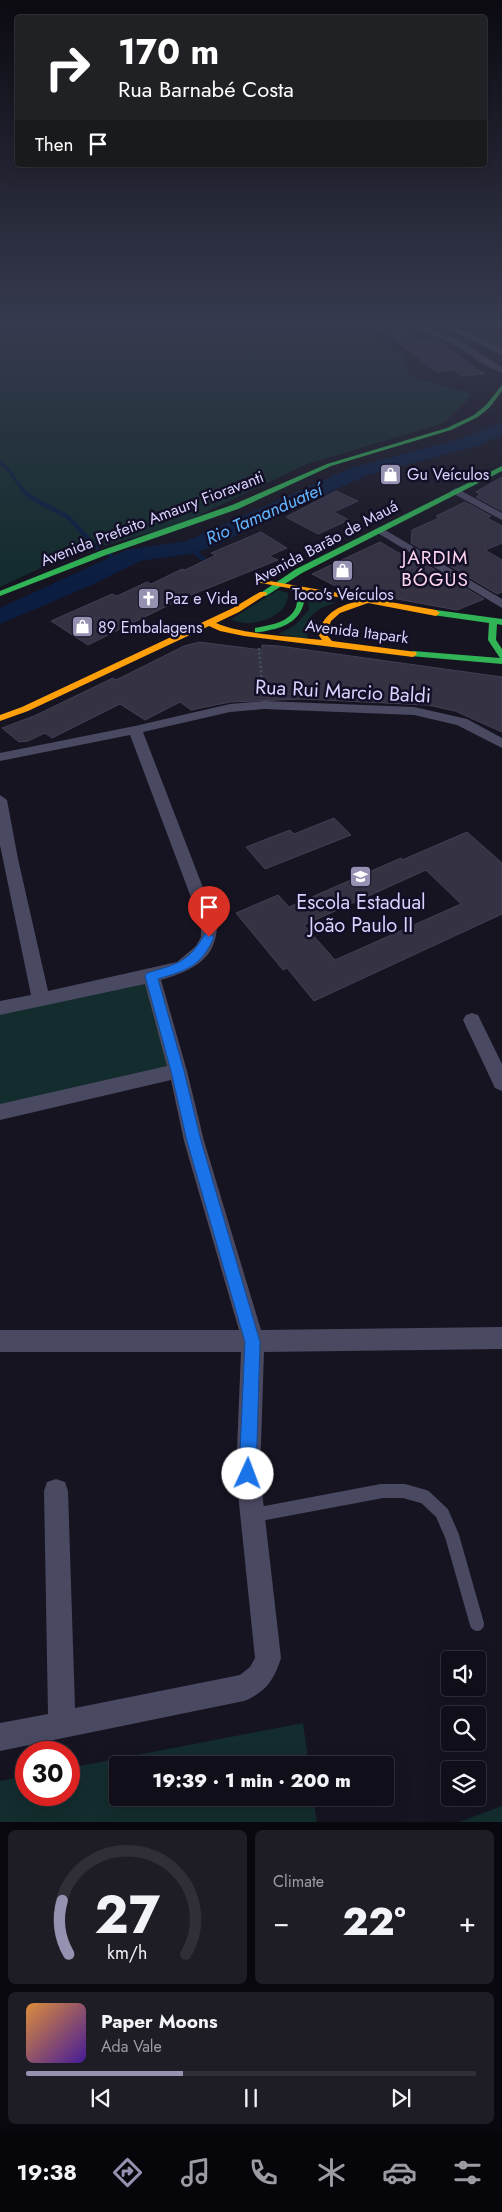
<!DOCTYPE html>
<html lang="en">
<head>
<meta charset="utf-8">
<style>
  body { margin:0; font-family:Jost,sans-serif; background:#1e1d26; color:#f1f3f6; height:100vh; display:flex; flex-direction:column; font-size:19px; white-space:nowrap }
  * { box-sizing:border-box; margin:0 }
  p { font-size:16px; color:#9c9ca2 }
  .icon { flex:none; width:28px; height:28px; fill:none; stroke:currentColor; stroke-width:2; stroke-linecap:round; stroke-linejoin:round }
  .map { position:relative; height:1822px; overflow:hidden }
  .panel { display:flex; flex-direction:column; gap:8px; padding:8px; background:#09080e; flex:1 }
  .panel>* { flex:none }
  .guide { position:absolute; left:15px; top:15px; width:472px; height:152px; border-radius:5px; box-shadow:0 5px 20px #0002,0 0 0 1px #302f38; background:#202124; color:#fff; overflow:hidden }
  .fabs { position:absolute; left:441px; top:1651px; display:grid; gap:10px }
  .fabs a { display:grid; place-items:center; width:45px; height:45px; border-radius:5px; background:#100f19; box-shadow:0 5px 20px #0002,0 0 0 1px #302f38; font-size:25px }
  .speed { position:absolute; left:15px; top:1741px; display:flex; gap:10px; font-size:25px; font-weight:700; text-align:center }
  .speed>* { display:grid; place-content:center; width:65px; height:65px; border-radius:50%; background:#100f19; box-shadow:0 5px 20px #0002,0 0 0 1px #302f38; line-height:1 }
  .speed .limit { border:8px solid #d22; background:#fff; color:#111 }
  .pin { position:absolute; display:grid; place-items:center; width:42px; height:42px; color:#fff; margin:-51px -21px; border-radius:50% 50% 50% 0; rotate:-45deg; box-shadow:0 0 5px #0007 }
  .pin .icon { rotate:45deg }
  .me { position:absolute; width:55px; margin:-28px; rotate:2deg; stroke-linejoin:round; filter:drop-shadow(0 0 4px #0008) }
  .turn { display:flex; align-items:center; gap:18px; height:105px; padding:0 20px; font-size:22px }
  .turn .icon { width:65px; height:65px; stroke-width:2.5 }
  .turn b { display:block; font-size:35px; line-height:42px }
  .then { display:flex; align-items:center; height:48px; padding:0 20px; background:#0003; gap:10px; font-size:19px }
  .big { font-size:38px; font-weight:800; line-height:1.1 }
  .panel .card { flex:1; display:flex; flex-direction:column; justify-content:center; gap:8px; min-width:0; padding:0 18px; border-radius:8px; background:#1e1d26 }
  .panel .dial { align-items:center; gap:0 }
  .dial svg { height:130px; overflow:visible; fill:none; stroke:#302f38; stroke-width:7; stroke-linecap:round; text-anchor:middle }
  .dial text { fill:#f1f3f6; stroke:none }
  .song { display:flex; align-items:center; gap:15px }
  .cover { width:60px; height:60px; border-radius:8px; background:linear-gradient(135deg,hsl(30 70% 55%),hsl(260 70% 35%)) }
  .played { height:5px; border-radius:2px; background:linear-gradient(90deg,#9591b1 35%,#302f38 35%) }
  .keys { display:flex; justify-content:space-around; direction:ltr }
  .heat { display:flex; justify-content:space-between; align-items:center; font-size:28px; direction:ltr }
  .panel .tiles { flex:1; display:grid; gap:8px; grid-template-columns:1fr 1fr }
  .card:last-child { grid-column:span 2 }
  .trip { position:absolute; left:109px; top:1756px; width:285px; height:50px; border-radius:5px; background:#100f19; box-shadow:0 5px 20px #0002,0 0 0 1px #302f38; font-weight:800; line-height:50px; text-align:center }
  .dock { display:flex; height:80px; justify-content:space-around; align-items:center; background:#06060a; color:#9c9ca2 }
  .dock .icon { width:35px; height:35px }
  .dock .current { color:#9591b1 }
  .dock b { font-size:22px; color:#f1f3f6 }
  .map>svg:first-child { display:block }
</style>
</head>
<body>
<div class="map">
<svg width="502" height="1822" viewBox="0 0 502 1822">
  <rect width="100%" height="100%" fill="#161421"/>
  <g fill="#132c2d">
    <path d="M0,321h389l-28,7 39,24 11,25 62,17 -29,29 -137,41 -126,60 -119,34 -62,29z"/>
    <path d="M493,330l9,5v13l-28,-13z"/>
    <path d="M278,590l10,3c1,19 -21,29 -38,30 -6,1 -14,-2 -20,-3z"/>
    <path d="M308,597l28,6c-19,5 -33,13 -28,36l-30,-5 16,-8 15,-16z"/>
    <path d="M147,983l25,86 -172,39v-96z"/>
    <path d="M303,1723l6,42h-191v33h195l4,24h-317v-41l26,-5v19h43v-27z"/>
    <path d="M502,1806v16h-43z"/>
  </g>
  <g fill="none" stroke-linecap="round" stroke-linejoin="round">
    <path stroke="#0b1e41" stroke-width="3" d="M0,463l8,6 16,23"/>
    <g stroke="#0b1e41" stroke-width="4.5">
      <path d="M23,491l9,7 36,19 29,31"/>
      <path d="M190,547l19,18"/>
      <path d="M110,555l7,9"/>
    </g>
    <path fill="#0b1e41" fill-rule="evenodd" d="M502,422v13l-25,11 -112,30 -153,71 -22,7 -50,7 -46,23 -94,40v-16l126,-58 60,-9 165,-73 112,-30z"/>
  </g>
  <g fill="#343243" stroke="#433f54" fill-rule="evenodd">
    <path d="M399,324l20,17 8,1 6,-5 51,37 -23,2 -8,-7 -16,3 -60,-46z"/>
    <path d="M502,477v34l-26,-14 4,-3 -4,-2z"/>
    <path d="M336,491l22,10 -24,11 15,8 -31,14 -32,-17z"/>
    <path d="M465,502l26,14 -4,2 15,8v17l-17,7 17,10v32l-5,2 -86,-51 1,-13 27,-12 -3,-2z"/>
    <path d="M261,532l26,16 -18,8 9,4 -97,39 -93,46 -37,-24 61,-27 5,2 30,-14 4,2 31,-15 3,1 31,-15 -5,-2z"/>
    <path d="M380,542l29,17v-5l75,45 -27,11 -60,-11 -10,-6 -7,3 -11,-5 -12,1 -4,-4 -12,1 -29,-15z"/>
    <path d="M199,642l63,8v-5l17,1 223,31v55l-47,-21 -27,-6 -126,-6 -72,3 -39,8 -11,-8 -35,18 -25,-16 -68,34 -7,-5 -17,8 -9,1 -17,-14 32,-12 79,-38 3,2 68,-34z"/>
    <path d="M334,818l17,17 -86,34 -19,-22 44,-17 4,4z"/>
    <path d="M467,832l35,31v51l-188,87 -27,-33 -4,2 -47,-57 42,-18 11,12 112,-49 1,2zM426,870l35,34 -126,56 -31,-35z"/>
  </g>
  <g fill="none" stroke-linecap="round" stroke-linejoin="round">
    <path stroke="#44505f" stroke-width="2.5" stroke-dasharray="2 2.5" stroke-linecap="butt" d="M259,648l4,46"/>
    <path stroke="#4a4962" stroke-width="14" d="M254,1515l128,-24h22l21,6 17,16 10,23 25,88"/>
    <g fill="#4a4962" fill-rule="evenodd">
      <path d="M433,321h10l59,28v6z"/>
      <path d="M486,321h9l7,4v6z"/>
      <path d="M415,324h6l38,16 43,27v6l-19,-9 -30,-20 -38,-16z"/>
      <path d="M456,488l46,25v7l-50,-27 -1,-2z"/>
      <path d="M380,527l122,72v9l-126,-76 -2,-2z"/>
      <path d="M264,701l150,6 53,12 35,19v10l-45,-23 -43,-10 -150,-6 -34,3 -87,20 74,192c0,36 -26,47 -56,56l26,91 17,70 57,189 241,-3v22l-238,3 -4,122 21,184c-7,22 -15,34 -37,43l-244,50v-28l48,-9 -4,-223 3,-9 9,-3 9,3 3,9 7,217 165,-33 10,-8 5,-9 -19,-184 5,-122h-241v-22h239l-55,-189 -13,-61 -171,40v-16l167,-38 -22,-82 -145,31v-14l31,-6 -31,-150v-50l7,5 11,59 30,132 129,-29 19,-16 5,-9v-13l-71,-189 -130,26v-8l135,-27 95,-22z"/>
      <path d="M472,1013l6,2 24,49v27l-7,-3 -32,-68 3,-5z"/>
    </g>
    <g fill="#30b455" fill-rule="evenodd">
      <path d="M502,385v6l-12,16 -12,10 -27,13 -120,36 -93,43 -132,46 -106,41v-5l100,-40 132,-46 95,-41 120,-36 27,-13 12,-10z"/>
      <path d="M502,466v5l-200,102 -36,23h-6l-1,-2 37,-25z"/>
      <path d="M298,587l7,2c1,22 -9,34 -30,40 -7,1 -14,4 -20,3v-4c14,-3 35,-5 41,-21 2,-7 0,-14 2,-20z"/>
      <path d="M436,610l66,9v6l-5,-1 -1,16 6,9v15l-92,-8 -1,-2 4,-3 87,7 -12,-18 1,-17 -56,-8 -1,-2z"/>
    </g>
    <path fill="#ff9f0a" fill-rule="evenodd" d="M258,579l178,31 4,3 -4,3 -68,-13 -28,10 -9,8 -5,13 6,7 84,11 1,2 -4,3 -169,-21 -24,-5 -11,-5 -181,85 -28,10v-6l22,-8 211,-99 27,-16h6l1,2 -28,18 -23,11c28,12 75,13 106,17l-4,-6c6,-21 20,-28 41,-33l-98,-18h-3z"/>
  </g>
  <linearGradient id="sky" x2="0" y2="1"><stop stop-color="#0c0b12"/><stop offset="0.56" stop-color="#363a4e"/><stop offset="1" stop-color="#363a4e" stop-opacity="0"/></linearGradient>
  <rect width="502" height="576" fill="url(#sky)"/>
  <path fill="#1a73e8" stroke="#114b97" d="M209,933l5,4c-13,30 -27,33 -56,42l26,92 17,70 59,201 -4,132 -2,6 -6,2 -6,-2 -3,-6 6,-132 -58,-201 -16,-70 -26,-95 2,-3c30,-9 41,-10 58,-39z"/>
  <defs>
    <symbol id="shop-square" viewBox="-11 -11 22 22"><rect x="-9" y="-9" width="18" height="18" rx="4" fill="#9591b1" stroke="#130f26"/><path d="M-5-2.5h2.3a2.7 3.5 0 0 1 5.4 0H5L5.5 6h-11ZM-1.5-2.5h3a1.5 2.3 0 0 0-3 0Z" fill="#fff"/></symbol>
    <symbol id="church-square" viewBox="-11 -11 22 22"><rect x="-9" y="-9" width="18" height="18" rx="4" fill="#9591b1" stroke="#130f26"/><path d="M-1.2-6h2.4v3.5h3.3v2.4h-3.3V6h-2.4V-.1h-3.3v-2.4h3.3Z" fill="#fff"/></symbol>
    <symbol id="school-square" viewBox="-11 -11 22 22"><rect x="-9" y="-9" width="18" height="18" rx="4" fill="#9591b1" stroke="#130f26"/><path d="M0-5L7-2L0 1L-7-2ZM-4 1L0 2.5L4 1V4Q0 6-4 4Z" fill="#fff"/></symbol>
  </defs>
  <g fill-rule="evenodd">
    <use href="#shop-square" x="378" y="462" width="25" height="25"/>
    <use href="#shop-square" x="330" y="558" width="25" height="25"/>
    <use href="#church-square" x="136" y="586" width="25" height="25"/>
    <use href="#shop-square" x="70" y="614" width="25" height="25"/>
    <use href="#school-square" x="348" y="864" width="25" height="25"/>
  </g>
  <g text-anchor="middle" stroke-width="5" stroke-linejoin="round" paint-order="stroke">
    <g font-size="16" fill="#d9d4ff" stroke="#130f26" text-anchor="start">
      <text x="407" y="480">Gu Veículos</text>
      <text x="343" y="600" text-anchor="middle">Toco's Veículos</text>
      <text x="165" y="604">Paz e Vida</text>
      <text x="98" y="633">89 Embalagens</text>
    </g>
    <g font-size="16" fill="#d9d4ff" stroke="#130f26">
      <text transform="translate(152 518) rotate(-21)" y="6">Avenida Prefeito Amaury Fioravanti</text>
      <text transform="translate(325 542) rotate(-28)" y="6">Avenida Barão de Mauá</text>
      <text transform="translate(357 631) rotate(7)" y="6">Avenida Itapark</text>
    </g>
    <g font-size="18" font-style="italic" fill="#62b6ff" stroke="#130f26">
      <text transform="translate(264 514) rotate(-24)" y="6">Rio Tamanduateí</text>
    </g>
    <g font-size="19" letter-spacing="1" fill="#ffd6f0" stroke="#130f26">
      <text x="435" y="564">JARDIM<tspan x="435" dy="22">BÓGUS</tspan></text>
    </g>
    <g font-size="20" fill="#d9d4ff" stroke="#130f26">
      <text transform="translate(343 691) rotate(3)" y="7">Rua Rui Marcio Baldi</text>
    </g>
    <g font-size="20" fill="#d9d4ff" stroke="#130f26">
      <text x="361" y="909">Escola Estadual<tspan x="361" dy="23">João Paulo II</tspan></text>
    </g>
  </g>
</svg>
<div class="fabs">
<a><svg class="icon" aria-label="sound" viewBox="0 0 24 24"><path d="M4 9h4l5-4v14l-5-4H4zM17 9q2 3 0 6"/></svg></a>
<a><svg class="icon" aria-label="search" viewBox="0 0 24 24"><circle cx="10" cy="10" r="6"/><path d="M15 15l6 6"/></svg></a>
<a><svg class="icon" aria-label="layers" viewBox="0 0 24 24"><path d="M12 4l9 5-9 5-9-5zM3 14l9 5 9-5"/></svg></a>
</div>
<div class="speed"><div class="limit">30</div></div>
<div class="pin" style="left:209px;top:937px;background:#d93025"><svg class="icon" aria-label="arrive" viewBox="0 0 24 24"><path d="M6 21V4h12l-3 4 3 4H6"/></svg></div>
<svg class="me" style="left:248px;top:1474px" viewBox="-20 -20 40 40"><circle r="19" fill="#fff"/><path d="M0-13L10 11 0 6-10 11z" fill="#1a73e8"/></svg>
<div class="trip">19:39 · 1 min · 200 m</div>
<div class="guide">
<div class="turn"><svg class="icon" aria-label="right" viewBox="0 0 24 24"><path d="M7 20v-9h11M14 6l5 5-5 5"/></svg><div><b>170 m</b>Rua Barnabé Costa</div></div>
<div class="then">Then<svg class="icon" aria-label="arrive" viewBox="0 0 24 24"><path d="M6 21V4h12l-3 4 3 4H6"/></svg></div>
</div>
</div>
<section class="panel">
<div class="tiles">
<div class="card dial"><svg viewBox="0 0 100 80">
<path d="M14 69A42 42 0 1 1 86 69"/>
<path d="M14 69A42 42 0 0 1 10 36" stroke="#9591b1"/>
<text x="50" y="56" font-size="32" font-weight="700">27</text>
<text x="50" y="72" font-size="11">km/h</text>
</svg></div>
<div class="card"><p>Climate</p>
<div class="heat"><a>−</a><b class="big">22°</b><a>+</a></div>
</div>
<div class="card">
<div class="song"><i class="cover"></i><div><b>Paper Moons</b><p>Ada Vale</p></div></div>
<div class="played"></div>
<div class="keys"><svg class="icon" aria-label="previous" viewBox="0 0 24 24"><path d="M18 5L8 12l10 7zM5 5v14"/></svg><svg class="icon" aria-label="pause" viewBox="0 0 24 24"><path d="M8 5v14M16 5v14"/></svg><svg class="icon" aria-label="next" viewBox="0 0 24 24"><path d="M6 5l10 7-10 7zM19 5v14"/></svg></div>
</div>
</div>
</section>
<nav class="dock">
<b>19:38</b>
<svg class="icon current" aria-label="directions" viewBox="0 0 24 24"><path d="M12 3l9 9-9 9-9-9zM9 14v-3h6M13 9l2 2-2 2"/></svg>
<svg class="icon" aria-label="music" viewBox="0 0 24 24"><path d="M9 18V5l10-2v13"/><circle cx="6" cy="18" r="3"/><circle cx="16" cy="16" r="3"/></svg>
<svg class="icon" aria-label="phone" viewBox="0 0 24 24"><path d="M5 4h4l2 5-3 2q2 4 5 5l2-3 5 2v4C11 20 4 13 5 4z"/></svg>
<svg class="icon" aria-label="climate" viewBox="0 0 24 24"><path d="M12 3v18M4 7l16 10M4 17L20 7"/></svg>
<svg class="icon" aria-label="car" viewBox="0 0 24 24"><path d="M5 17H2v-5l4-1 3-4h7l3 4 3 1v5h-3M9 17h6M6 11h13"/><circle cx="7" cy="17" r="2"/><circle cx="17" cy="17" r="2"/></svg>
<svg class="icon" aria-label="filters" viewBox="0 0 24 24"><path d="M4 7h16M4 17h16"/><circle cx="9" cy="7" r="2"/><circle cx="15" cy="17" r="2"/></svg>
</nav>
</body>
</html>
